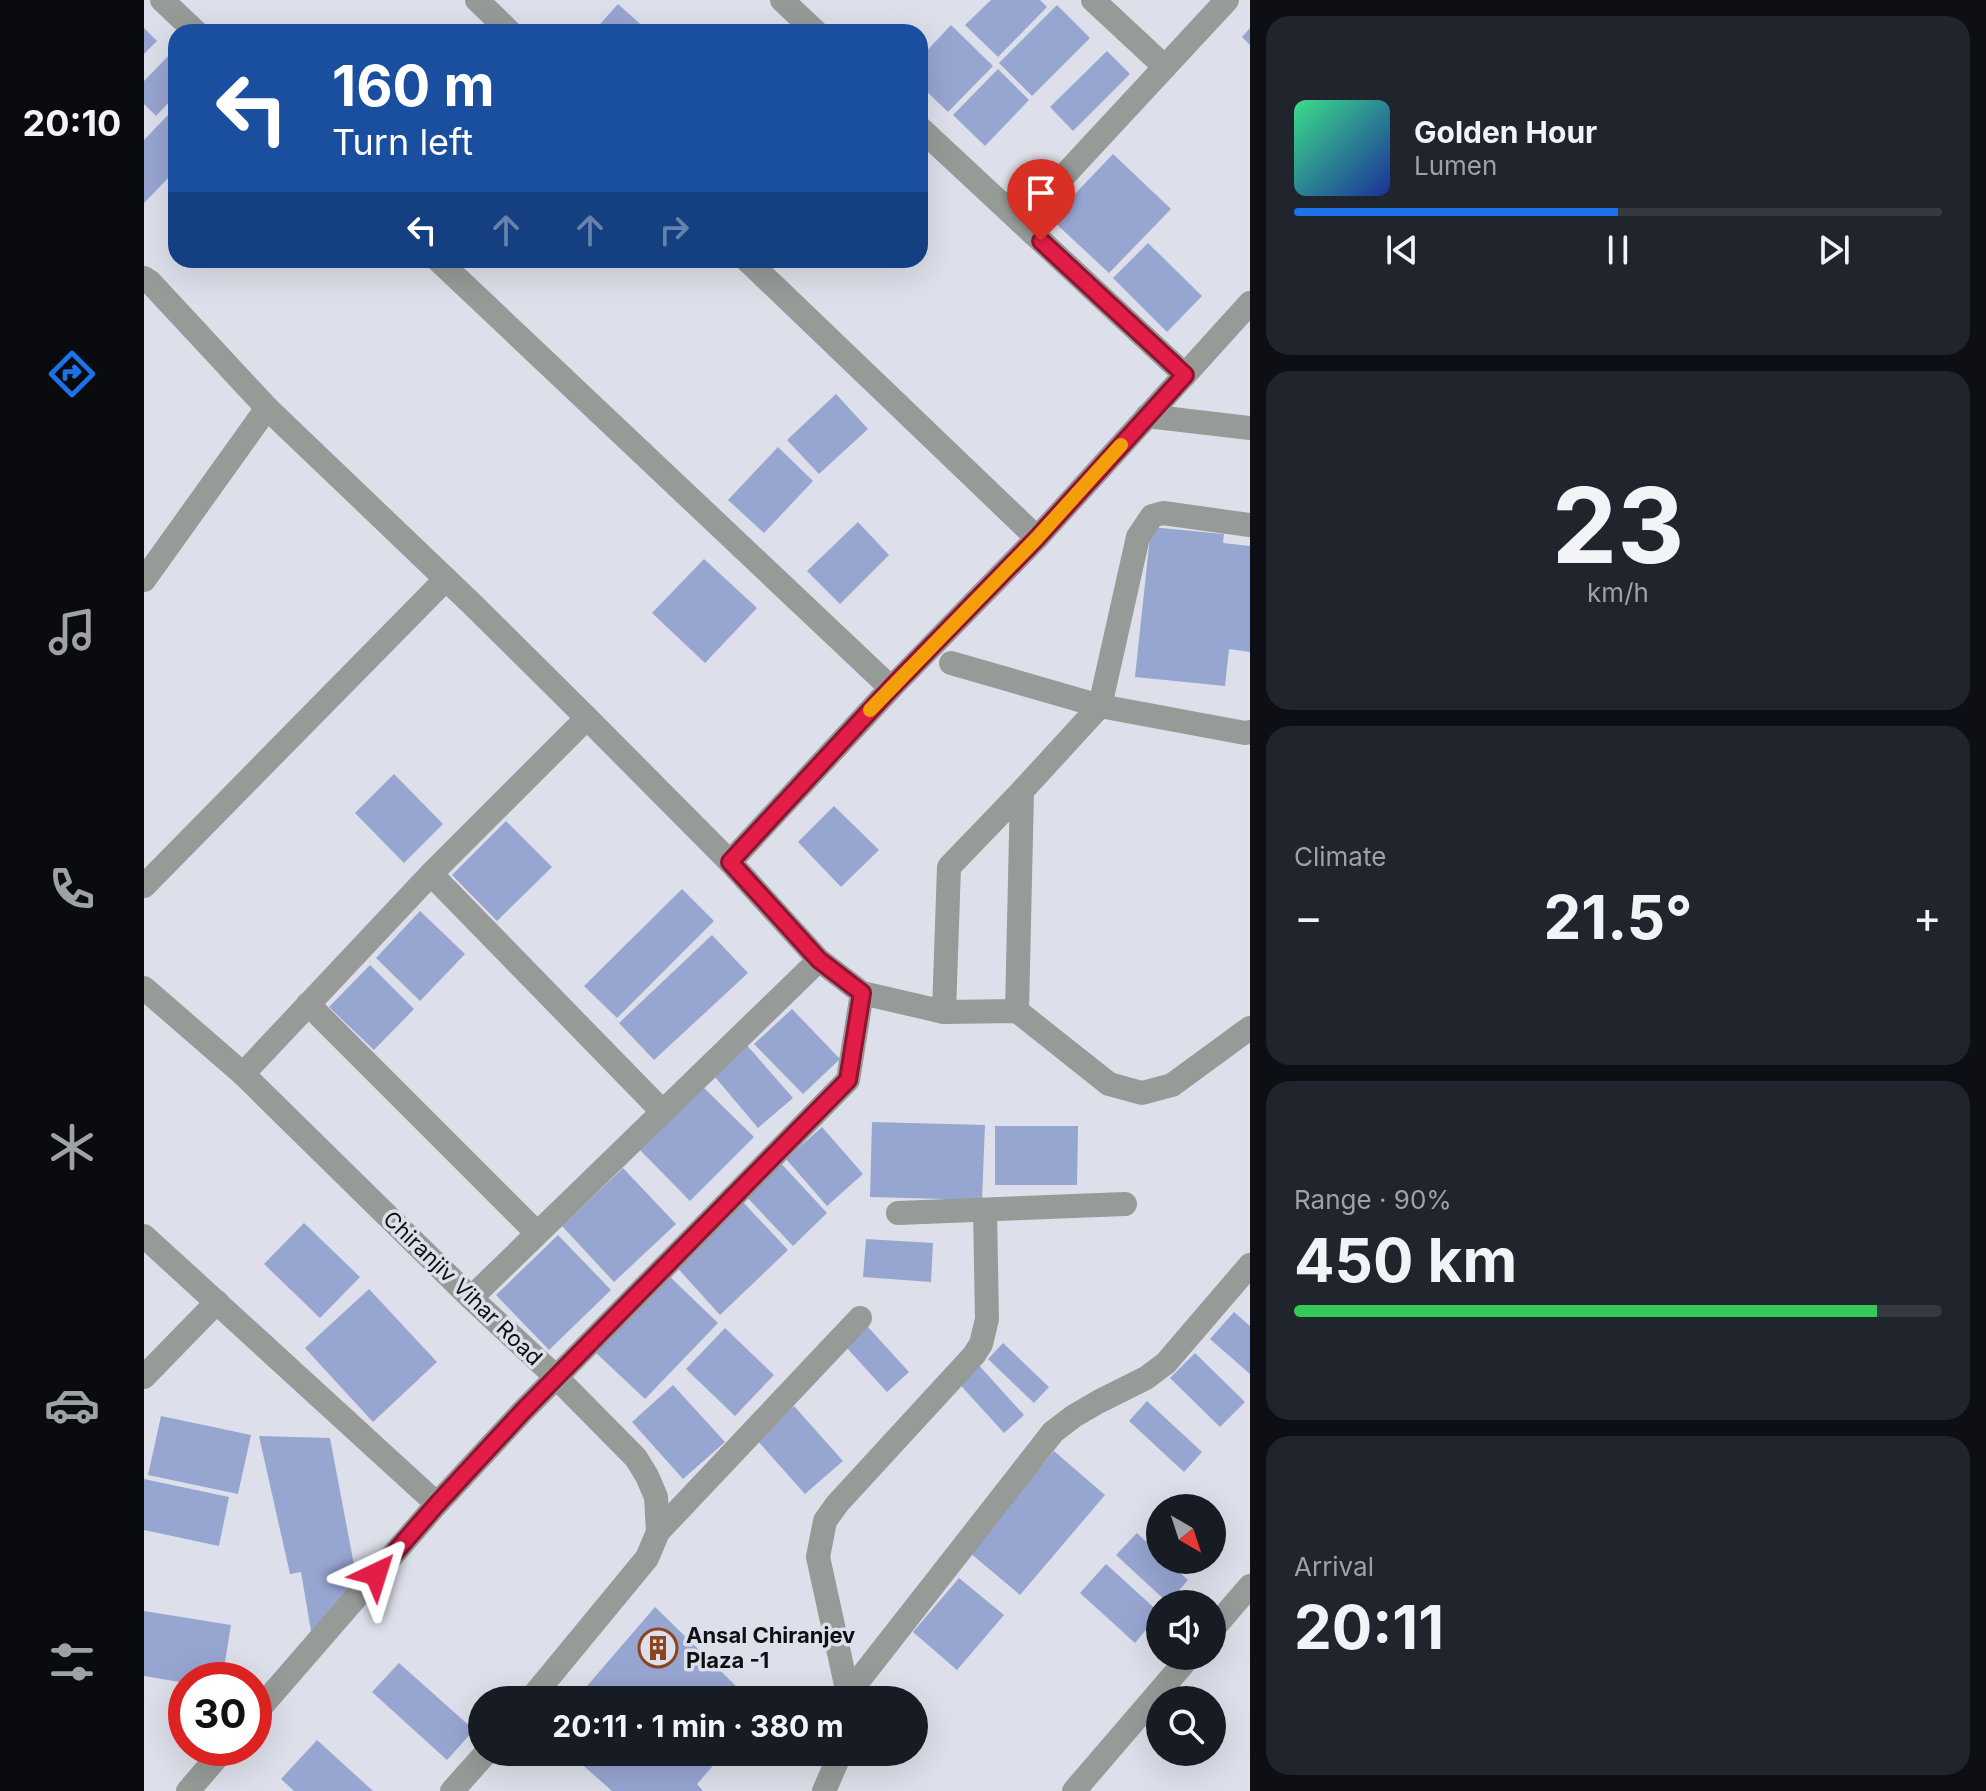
<!DOCTYPE html>
<html lang="en">
<head>
<meta charset="utf-8">
<style>
  body { margin:0; font-family:Inter,sans-serif; background:#20242c; color:#f1f3f6; height:100vh; display:flex; flex-direction:column; font-size:30px; white-space:nowrap }
  * { box-sizing:border-box; margin:0 }
  p { font-size:26px; color:#9ea1a6 }
  .icon { flex:none; width:44px; height:44px; fill:none; stroke:currentColor; stroke-width:2; stroke-linecap:round; stroke-linejoin:round }
  .map { position:relative; flex:1; overflow:hidden }
  .sheet { display:flex; flex-direction:column; gap:16px; padding:16px; background:#0d0f14; width:736px }
  .sheet>* { flex:none }
  .banner { position:absolute; left:24px; top:24px; width:760px; height:244px; border-radius:24px; box-shadow:0 8px 32px #0002; background:#1a4fa0; color:#fff; overflow:hidden }
  .needle { width:52px; rotate:141deg }
  .controls { position:absolute; left:1002px; top:1494px; display:grid; gap:16px }
  .controls a { display:grid; place-items:center; width:80px; height:80px; border-radius:50%; background:#171b24; box-shadow:0 8px 32px #0002; font-size:40px }
  .speed { position:absolute; left:24px; top:1662px; display:flex; gap:16px; font-size:40px; font-weight:700; text-align:center }
  .speed>* { display:grid; place-content:center; width:104px; height:104px; border-radius:50%; background:#171b24; box-shadow:0 8px 32px #0002; line-height:1 }
  .speed .limit { border:12px solid #d22; background:#fff; color:#111 }
  .pin { position:absolute; display:grid; place-items:center; width:68px; height:68px; color:#fff; margin:-82px -34px; border-radius:50% 50% 50% 0; rotate:-45deg; box-shadow:0 0 8px #0007 }
  .pin .icon { rotate:45deg }
  .me { position:absolute; width:88px; margin:-44px; rotate:41deg; stroke-linejoin:round; filter:drop-shadow(0 0 6px #0008) }
  .turn { display:flex; align-items:center; gap:28px; height:168px; padding:0 32px; font-size:36px }
  .turn .icon { width:104px; height:104px; stroke-width:2.5 }
  .turn b { display:block; font-size:56px; line-height:68px }
  .lanes { display:flex; align-items:center; height:76px; padding:0 32px; background:#0003; justify-content:center; gap:40px; direction:ltr }
  .lanes .off { opacity:.35 }
  .big { font-size:60px; font-weight:700; line-height:1.1 }
  .sheet .tile { flex:1; display:flex; flex-direction:column; justify-content:center; gap:12px; min-width:0; padding:0 28px; border-radius:24px; background:#20242c }
  .sheet .dial { align-items:center; gap:0 }
  .dial b { font-size:104px; line-height:1 }
  .song { display:flex; align-items:center; gap:24px }
  .cover { width:96px; height:96px; border-radius:12px; background:linear-gradient(135deg,hsl(150 70% 55%),hsl(230 70% 35%)) }
  .played { height:8px; border-radius:4px; background:linear-gradient(90deg,#1a73e8 50%,#363941 50%) }
  .keys { display:flex; justify-content:space-around; direction:ltr }
  .heat { display:flex; justify-content:space-between; align-items:center; font-size:44px; direction:ltr }
  .charge { height:12px; border-radius:6px; background:linear-gradient(90deg,#34c759 90%,#363941 0) }
  .trip { position:absolute; left:324px; top:1686px; width:460px; height:80px; border-radius:40px; background:#171b24; box-shadow:0 8px 32px #0002; font-weight:700; line-height:80px; text-align:center }
  main { display:flex; flex:1; min-height:0 }
  .dock { display:flex; flex-direction:column; width:144px; justify-content:space-around; align-items:center; background:#090b0e; color:#9ea1a6 }
  .dock .icon { width:56px; height:56px }
  .dock .selected { color:#1a73e8 }
  .dock b { font-size:36px; color:#f1f3f6 }
  .map>svg:first-child { display:block }
</style>
</head>
<body>
<main>
<nav class="dock">
<b>20:10</b>
<svg class="icon selected" aria-label="directions" viewBox="0 0 24 24"><path d="M12 3l9 9-9 9-9-9zM9 14v-3h6M13 9l2 2-2 2"/></svg>
<svg class="icon" aria-label="music" viewBox="0 0 24 24"><path d="M9 18V5l10-2v13"/><circle cx="6" cy="18" r="3"/><circle cx="16" cy="16" r="3"/></svg>
<svg class="icon" aria-label="phone" viewBox="0 0 24 24"><path d="M5 4h4l2 5-3 2q2 4 5 5l2-3 5 2v4C11 20 4 13 5 4z"/></svg>
<svg class="icon" aria-label="climate" viewBox="0 0 24 24"><path d="M12 3v18M4 7l16 10M4 17L20 7"/></svg>
<svg class="icon" aria-label="car" viewBox="0 0 24 24"><path d="M5 17H2v-5l4-1 3-4h7l3 4 3 1v5h-3M9 17h6M6 11h13"/><circle cx="7" cy="17" r="2"/><circle cx="17" cy="17" r="2"/></svg>
<svg class="icon" aria-label="filters" viewBox="0 0 24 24"><path d="M4 7h16M4 17h16"/><circle cx="9" cy="7" r="2"/><circle cx="15" cy="17" r="2"/></svg>
</nav>
<div class="map">
<svg width="1106" height="1791" viewBox="0 0 1106 1791">
  <rect width="100%" height="100%" fill="#dde0ea"/>
  <g fill="#97a5d1">
    <path d="M847,0h49l7,7 -49,50 -33,-32z"/>
    <path d="M474,4l31,28h-56z"/>
    <path d="M913,5l33,33 -58,58 -33,-33z"/>
    <path d="M807,25l42,41 -45,46 -28,-27v-27z"/>
    <path d="M0,28l13,13 -13,13z"/>
    <path d="M1106,28v17l-8,-8z"/>
    <path d="M32,48v47l-20,21 -12,-12v-23z"/>
    <path d="M963,51l23,23 -57,57 -23,-24z"/>
    <path d="M854,69l31,31 -44,46 -32,-31z"/>
    <path d="M24,115l8,7v48l-32,33v-63z"/>
    <path d="M969,154l58,55 -62,64 -58,-54z"/>
    <path d="M1004,243l54,53 -35,36 -54,-54z"/>
    <path d="M692,394l32,35 -49,45 -32,-34z"/>
    <path d="M634,447l35,34 -49,52 -36,-33z"/>
    <path d="M714,522l31,33 -49,49 -33,-33z"/>
    <path d="M1007,527l73,7 -1,9 27,3v106l-21,-3 -4,37 -90,-9z"/>
    <path d="M560,559l53,49 -52,55 -53,-50z"/>
    <path d="M250,774l49,50 -39,39 -49,-50z"/>
    <path d="M690,806l45,44 -38,37 -43,-45z"/>
    <path d="M362,821l46,46 -55,54 -45,-46z"/>
    <path d="M538,889l32,32 -97,97 -33,-32z"/>
    <path d="M276,911l45,43 -45,47 -44,-43z"/>
    <path d="M568,935l36,38 -94,87 -35,-37z"/>
    <path d="M226,965l44,44 -40,41 -45,-43z"/>
    <path d="M648,1009l48,50 -37,35 -49,-50z"/>
    <path d="M600,1042l49,56 -35,30 -48,-57z"/>
    <path d="M559,1087l51,50 -64,64 -50,-51z"/>
    <path d="M728,1122l113,3 -3,75 -112,-3z"/>
    <path d="M851,1126h83l-1,59h-82z"/>
    <path d="M678,1127l41,47 -36,32 -41,-47z"/>
    <path d="M633,1159l50,54 -34,33 -51,-54z"/>
    <path d="M479,1168l53,56 -62,58 -52,-56z"/>
    <path d="M597,1200l47,50 -68,65 -47,-52z"/>
    <path d="M160,1223l56,54 -40,41 -56,-54z"/>
    <path d="M414,1235l53,55 -62,60 -53,-55z"/>
    <path d="M722,1239l67,4 -2,39 -68,-5z"/>
    <path d="M523,1274l51,49 -73,76 -51,-48z"/>
    <path d="M225,1289l68,73 -64,60 -68,-74z"/>
    <path d="M1090,1312l16,14v48l-40,-35z"/>
    <path d="M724,1327l41,45 -22,20 -41,-45z"/>
    <path d="M581,1328l49,47 -39,41 -49,-47z"/>
    <path d="M859,1343l46,44 -15,16 -46,-44z"/>
    <path d="M1051,1353l50,49 -25,25 -50,-49z"/>
    <path d="M831,1361l49,54 -20,18 -49,-54z"/>
    <path d="M529,1385l52,57 -42,37 -51,-57z"/>
    <path d="M1003,1401l55,51 -18,20 -55,-51z"/>
    <path d="M650,1406l49,55 -38,33 -49,-55z"/>
    <path d="M17,1416l90,19 -13,59 -90,-19z"/>
    <path d="M115,1436l71,2 27,143 -46,50 -10,-59 -11,2z"/>
    <path d="M910,1451l51,44 -85,100 -51,-43z"/>
    <path d="M0,1479l85,18 -10,49 -75,-16z"/>
    <path d="M993,1533l23,22v5h6l22,20 -20,23 -52,-48z"/>
    <path d="M962,1564l54,49 -25,30 -55,-50z"/>
    <path d="M815,1578l45,37 -47,55 -44,-38z"/>
    <path d="M511,1607l83,81 -12,12h-151z"/>
    <path d="M0,1611l87,14 -9,55h-36v3l-42,-7z"/>
    <path d="M255,1663l75,67 -27,30 -75,-68z"/>
    <path d="M173,1740l56,51h-79l-13,-12z"/>
    <path d="M424,1752h157l-28,32 6,7h-91z"/>
  </g>
  <g fill="none" stroke-linecap="round" stroke-linejoin="round">
    <g stroke="#969b98" stroke-width="24">
      <path d="M18,0l34,32"/>
      <path d="M333,0l33,32"/>
      <path d="M638,0l34,32"/>
      <path d="M949,0l72,67"/>
      <path d="M776,128l265,247"/>
      <path d="M877,222l206,-222"/>
      <path d="M294,260l453,428"/>
      <path d="M603,260l290,278"/>
      <path d="M0,278l6,4 117,126 205,196 115,114 143,144 89,98 43,33 82,19 73,-1 92,73 33,9 30,-8 78,-57"/>
      <path d="M1003,416l103,12"/>
      <path d="M0,580l123,-172"/>
      <path d="M807,663l149,43 145,27 5,-1"/>
      <path d="M586,862l161,-174 146,-150 213,-235"/>
      <path d="M287,874l231,237"/>
      <path d="M0,886l302,-307"/>
      <path d="M0,988l99,86 228,224 86,80 79,80 11,18 9,21 2,35 -11,26 -117,142"/>
      <path d="M164,1004l229,229"/>
      <path d="M873,1011l5,-220 78,-85 38,-169 14,-21 11,-3 87,12"/>
      <path d="M800,1012l5,-145 73,-76"/>
      <path d="M99,1074l188,-200 156,-156"/>
      <path d="M754,1213l227,-9"/>
      <path d="M0,1236l293,268"/>
      <path d="M327,1298l348,-338"/>
      <path d="M0,1377l73,-75"/>
      <path d="M514,1532l202,-214"/>
      <path d="M1068,1630l38,-44"/>
      <path d="M704,1694l205,-262 21,-16 24,-14 48,-24 20,-15 84,-98"/>
      <path d="M703,1700l1,-6 -30,-137 7,-36 12,-17 137,-149 7,-11 6,-25 -2,-109"/>
      <path d="M110,1715l183,-211 85,-92 326,-332 14,-87"/>
      <path d="M44,1791l37,-43"/>
      <path d="M308,1791l35,-39"/>
      <path d="M680,1791l17,-39"/>
      <path d="M930,1791l116,-135"/>
    </g>
  </g>
  <g fill="none" stroke-linecap="round" stroke-linejoin="round">
    <defs>
      <path id="route" d="M232,1574l61,-70 85,-92 326,-332 14,-87 -43,-33 -89,-98 161,-174 146,-150 148,-163 -144,-134"/>
    </defs>
    <use href="#route" stroke="#92132f" stroke-width="20"/>
    <use href="#route" stroke="#e11d48" stroke-width="14"/>
    <path stroke="#f59e0b" stroke-width="14" d="M726,710l167,-172 84,-93"/>
  </g>
  <defs>
    <symbol id="building-ring" viewBox="-11 -11 22 22"><circle r="9.5" fill="#dde0ea" stroke="#8b451f" stroke-width="1.5"/><path d="M-4-6H4V6H1V3H-1V6H-4ZM-2.5-4.3h1.7v1.8h-1.7ZM.8-4.3h1.7v1.8H.8ZM-2.5-1h1.7V.8h-1.7ZM.8-1h1.7V.8H.8Z" fill="#8b451f"/></symbol>
  </defs>
  <g fill-rule="evenodd">
    <use href="#building-ring" x="492" y="1626" width="44" height="44"/>
  </g>
  <g text-anchor="middle" stroke-width="7" stroke-linejoin="round" paint-order="stroke">
    <g font-size="22" fill="#0f1014" stroke="#dde0ea">
      <text transform="translate(319 1288) rotate(44)" y="8">Chiranjiv Vihar Road</text>
    </g>
    <g font-size="22" font-weight="bold" fill="#0f1014" stroke="#dde0ea" text-anchor="start">
      <text x="542" y="1643">Ansal Chiranjev<tspan x="542" dy="25">Plaza -1</tspan></text>
    </g>
  </g>
</svg>
<div class="controls">
<a><svg class="needle" viewBox="-14 -14 28 28"><path d="M0-13l5 13h-10z" fill="#e53935"/><path d="M0 13l5-13h-10z" fill="#9ea1a6"/></svg></a>
<a><svg class="icon" aria-label="sound" viewBox="0 0 24 24"><path d="M4 9h4l5-4v14l-5-4H4zM17 9q2 3 0 6"/></svg></a>
<a><svg class="icon" aria-label="search" viewBox="0 0 24 24"><circle cx="10" cy="10" r="6"/><path d="M15 15l6 6"/></svg></a>
</div>
<div class="speed"><div class="limit">30</div></div>
<div class="pin" style="left:897px;top:241px;background:#d93025"><svg class="icon" aria-label="arrive" viewBox="0 0 24 24"><path d="M6 21V4h12l-3 4 3 4H6"/></svg></div>
<svg class="me" style="left:232px;top:1574px" viewBox="-20 -20 40 40"><path d="M0-17L14 15 0 8-14 15z" fill="#e11d48" stroke="#fff" stroke-width="4"/></svg>
<div class="trip">20:11 · 1 min · 380 m</div>
<div class="banner">
<div class="turn"><svg class="icon" aria-label="left" viewBox="0 0 24 24"><path d="M17 20v-9H6M10 6l-5 5 5 5"/></svg><div><b>160 m</b>Turn left</div></div>
<div class="lanes"><svg class="icon" aria-label="left" viewBox="0 0 24 24"><path d="M17 20v-9H6M10 6l-5 5 5 5"/></svg><svg class="icon off" aria-label="ahead" viewBox="0 0 24 24"><path d="M12 20V5M6 11l6-6 6 6"/></svg><svg class="icon off" aria-label="ahead" viewBox="0 0 24 24"><path d="M12 20V5M6 11l6-6 6 6"/></svg><svg class="icon off" aria-label="right" viewBox="0 0 24 24"><path d="M7 20v-9h11M14 6l5 5-5 5"/></svg></div>
</div>
</div>
<section class="sheet">
<div class="tile">
<div class="song"><i class="cover"></i><div><b>Golden Hour</b><p>Lumen</p></div></div>
<div class="played"></div>
<div class="keys"><svg class="icon" aria-label="previous" viewBox="0 0 24 24"><path d="M18 5L8 12l10 7zM5 5v14"/></svg><svg class="icon" aria-label="pause" viewBox="0 0 24 24"><path d="M8 5v14M16 5v14"/></svg><svg class="icon" aria-label="next" viewBox="0 0 24 24"><path d="M6 5l10 7-10 7zM19 5v14"/></svg></div>
</div>
<div class="tile dial"><b>23</b><p>km/h</p></div>
<div class="tile"><p>Climate</p>
<div class="heat"><a>−</a><b class="big">21.5°</b><a>+</a></div>
</div>
<div class="tile"><p>Range · 90%</p><b class="big">450 km</b><div class="charge"></div></div>
<div class="tile"><p>Arrival</p><b class="big">20:11</b></div>
</section>
</main>
</body>
</html>
